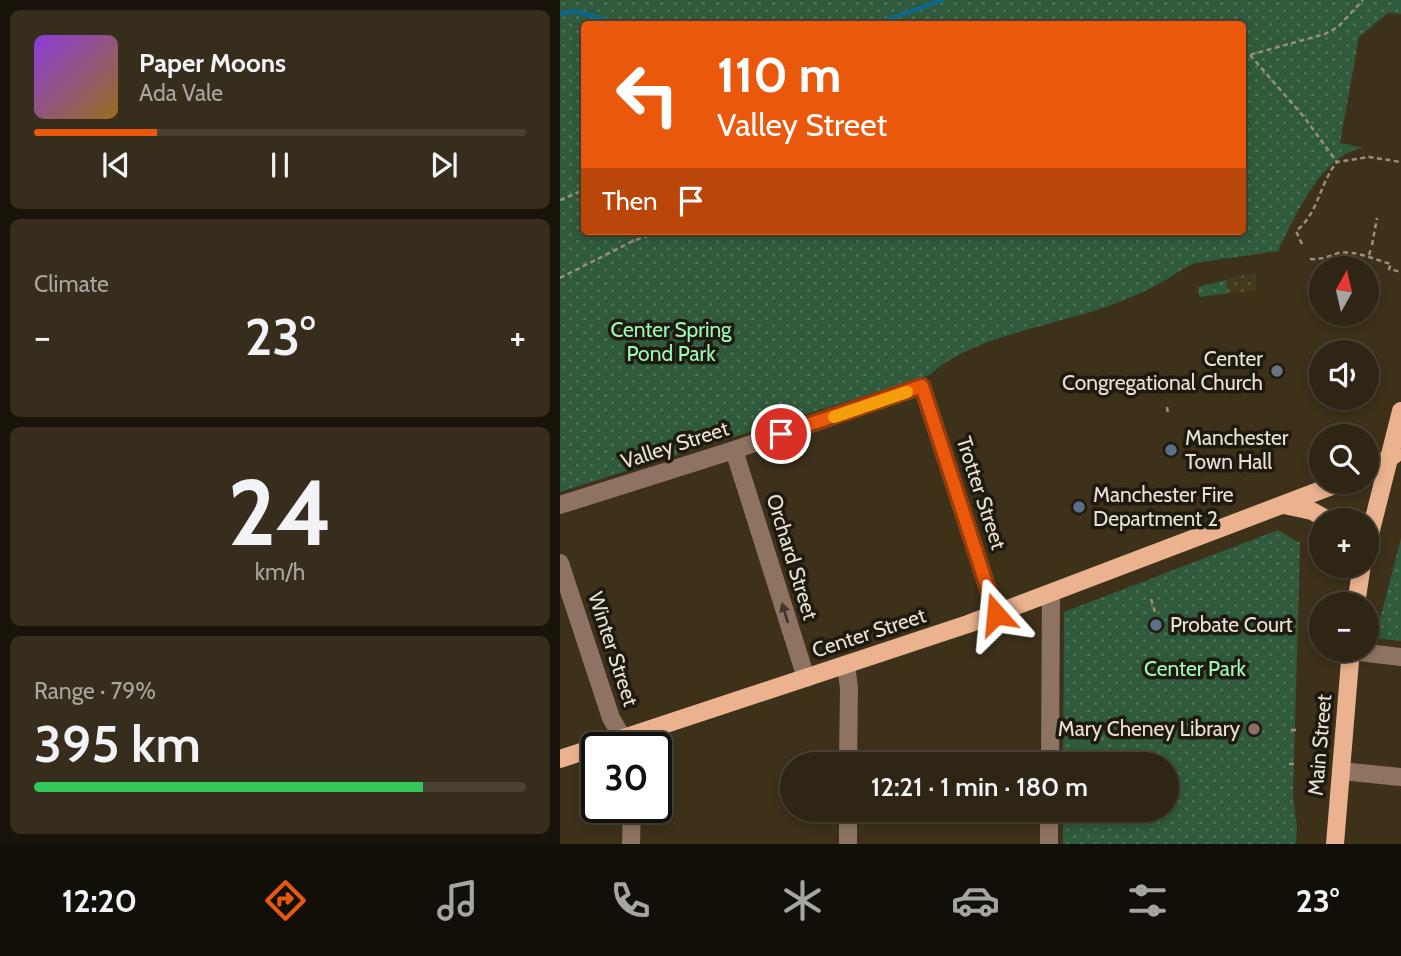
<!DOCTYPE html>
<html lang="en">
<head>
<meta charset="utf-8">
<style>
  body { margin:0; font-family:Cabin,sans-serif; background:#362d1d; color:#f1f3f6; height:100vh; display:flex; flex-direction:column; font-size:26px; white-space:nowrap }
  * { box-sizing:border-box; margin:0 }
  p { font-size:23px; color:#a7a5a0 }
  .icon { flex:none; width:38px; height:38px; fill:none; stroke:currentColor; stroke-width:2; stroke-linecap:round; stroke-linejoin:round }
  .map { position:relative; flex:1; overflow:hidden }
  .side { display:flex; flex-direction:column; gap:10px; padding:10px; background:#19140b; width:560px }
  .side>* { flex:none }
  .guide { position:absolute; left:21px; top:21px; width:665px; height:214px; border-radius:7px; box-shadow:0 4px 10px #0003,0 0 0 2px #494234; background:#ea580c; color:#fff; overflow:hidden }
  .needle { width:46px; rotate:8deg }
  .controls { position:absolute; left:749px; top:256px; display:grid; gap:14px }
  .controls a { display:grid; place-items:center; width:70px; height:70px; border-radius:50%; background:#2e2514; box-shadow:0 4px 10px #0003,0 0 0 2px #494234; font-size:35px }
  .speed { position:absolute; left:21px; top:732px; display:flex; gap:14px; font-size:35px; font-weight:700; text-align:center }
  .speed>* { display:grid; place-content:center; width:91px; height:91px; border-radius:50%; background:#2e2514; box-shadow:0 4px 10px #0003,0 0 0 2px #494234; line-height:1 }
  .speed .limit { border:4px solid #111; border-radius:10px; background:#fff; color:#111 }
  .pin { position:absolute; display:grid; place-items:center; width:60px; height:60px; color:#fff; margin:-30px; border:4px solid #fff; border-radius:50%; box-shadow:0 2px 7px #0007 }
  .me { position:absolute; width:77px; margin:-38px; rotate:342deg; stroke-linejoin:round; filter:drop-shadow(0 0 5px #0008) }
  .turn { display:flex; align-items:center; gap:24px; height:147px; padding:0 21px; font-size:32px }
  .turn .icon { width:91px; height:91px; stroke-width:2.5 }
  .turn b { display:block; font-size:49px; line-height:60px }
  .then { display:flex; align-items:center; height:66px; padding:0 21px; background:#0003; gap:14px; font-size:26px }
  .big { font-size:52px; font-weight:600; line-height:1.1 }
  .side .widget { flex:1; display:flex; flex-direction:column; justify-content:center; gap:10px; min-width:0; padding:0 24px; border-radius:10px; background:#362d1d }
  .side .dial { align-items:center; gap:0 }
  .dial b { font-size:91px; line-height:1 }
  .song { display:flex; align-items:center; gap:21px }
  .cover { width:84px; height:84px; border-radius:10px; background:linear-gradient(135deg,hsl(270 70% 55%),hsl(40 70% 35%)) }
  .played { height:7px; border-radius:4px; background:linear-gradient(90deg,#ea580c 25%,#494234 25%) }
  .keys { display:flex; justify-content:space-around; direction:ltr }
  .heat { display:flex; justify-content:space-between; align-items:center; font-size:38px; direction:ltr }
  .charge { height:10px; border-radius:5px; background:linear-gradient(90deg,#34c759 79%,#494234 0) }
  .trip { position:absolute; left:220px; top:752px; width:399px; height:70px; border-radius:35px; background:#2e2514; box-shadow:0 4px 10px #0003,0 0 0 2px #494234; font-weight:600; line-height:70px; text-align:center }
  .dock { display:flex; height:112px; justify-content:space-around; align-items:center; background:#120f08; color:#a7a5a0 }
  .dock .icon { width:49px; height:49px }
  .dock .selected { color:#ea580c }
  .dock b { font-size:32px; color:#f1f3f6 }
  main { display:flex; flex:1; min-height:0 }
  .map>svg:first-child { display:block }
</style>
</head>
<body>
<main>
<section class="side">
<div class="widget">
<div class="song"><i class="cover"></i><div><b>Paper Moons</b><p>Ada Vale</p></div></div>
<div class="played"></div>
<div class="keys"><svg class="icon" aria-label="previous" viewBox="0 0 24 24"><path d="M18 5L8 12l10 7zM5 5v14"/></svg><svg class="icon" aria-label="pause" viewBox="0 0 24 24"><path d="M8 5v14M16 5v14"/></svg><svg class="icon" aria-label="next" viewBox="0 0 24 24"><path d="M6 5l10 7-10 7zM19 5v14"/></svg></div>
</div>
<div class="widget"><p>Climate</p>
<div class="heat"><a>−</a><b class="big">23°</b><a>+</a></div>
</div>
<div class="widget dial"><b>24</b><p>km/h</p></div>
<div class="widget"><p>Range · 79%</p><b class="big">395 km</b><div class="charge"></div></div>
</section>
<div class="map">
<svg width="841" height="844" viewBox="0 0 841 844">
  <defs>
    <pattern id="green-dots" width="8" height="8" patternUnits="userSpaceOnUse" patternTransform="scale(1.75)"><rect width="8" height="8" fill="#305a3c"/><path d="M2 2h.1M6 6h.1" fill="none" stroke="#4e7157" stroke-width="1.8" stroke-linecap="round"/></pattern>
    <pattern id="sand-dots" width="8" height="8" patternUnits="userSpaceOnUse" patternTransform="scale(1.75)"><rect width="8" height="8" fill="#423a1a"/><path d="M2 2h.1M6 6h.1" fill="none" stroke="#5d563a" stroke-width="1.8" stroke-linecap="round"/></pattern>
  </defs>
  <rect width="100%" height="100%" fill="#3d311a"/>
  <g fill="url(#green-dots)" fill-rule="evenodd">
    <path d="M0,0h841v14l-13,-1 -29,24 -19,106 24,5c-42,5 -69,69 -86,103l-83,12c-12,5 -21,12 -33,19 -13,8 -28,14 -43,20 -56,23 -146,32 -189,73l-370,117zM24,24h658v207h-658z"/>
    <path d="M695,273l1,17 -57,7 -1,-10z"/>
    <path d="M718,530l22,13 -7,254 4,29 -1,18h-233v-34h104v-45h-104l1,-153z"/>
    <path d="M841,538v103l-26,-3z"/>
  </g>
  <path fill="url(#sand-dots)" d="M695,273l1,17 -28,4 -2,-15z"/>
  <path fill="#305a3c" d="M519,722h20l1,43h-21z"/>
  <g fill="none" stroke-linecap="round" stroke-linejoin="round">
    <g stroke="#0d678b" stroke-width="4.5">
      <path d="M0,14l15,-3 44,13"/>
      <path d="M315,24l68,-24"/>
    </g>
    <g stroke="#998f7d" stroke-width="2.5" stroke-dasharray="5 3.5" stroke-linecap="butt">
      <path d="M690,55l54,62 33,45 32,-5 32,5"/>
      <path d="M682,57l83,-23 13,-7 25,-27"/>
      <path d="M0,200l24,-10"/>
      <path d="M72,231l1,10"/>
      <path d="M742,244l-6,-13c23,-18 23,-47 41,-69"/>
      <path d="M812,245l5,-27"/>
      <path d="M809,255l2,-6"/>
      <path d="M750,259c12,1 18,-3 29,-6 15,-3 37,7 52,11l-2,5 12,3"/>
      <path d="M0,278l73,-37 29,-10"/>
      <path d="M607,407l1,7"/>
      <path d="M591,599l4,13"/>
      <path d="M731,730h6"/>
      <path d="M729,764h8"/>
    </g>
    <g stroke="#8f7362" stroke-width="18">
      <path d="M174,450l72,228"/>
      <path d="M0,505l174,-55 188,-64 74,228"/>
      <path d="M0,563l51,155 17,29"/>
      <path d="M791,651l50,6"/>
      <path d="M286,665l3,23 -1,77"/>
      <path d="M490,765l1,-171"/>
      <path d="M781,771l60,6"/>
      <path d="M71,844l1,-37"/>
      <path d="M288,844v-34"/>
      <path d="M489,844v-34"/>
    </g>
    <g stroke="#ebb28f" stroke-width="18">
      <path d="M807,471l27,-16"/>
      <path d="M724,505l28,6 16,9"/>
      <path d="M807,546l34,-135"/>
      <path d="M796,604l6,-39"/>
      <path d="M0,759l408,-135 377,-143"/>
      <path d="M775,844l16,-195"/>
    </g>
  </g>
  <defs><path id="oneway-solid" d="M-6-.8H1V-3.2L6.5 0L1 3.2V.8H-6Z" transform="scale(1.75)"/></defs>
  <use fill="#413529" href="#oneway-solid" transform="translate(225 613) rotate(-107)"/>
  <g fill="none" stroke-linecap="round" stroke-linejoin="round">
    <defs>
      <path id="route" d="M221,434l141,-48 74,228"/>
    </defs>
    <use href="#route" stroke="#983908" stroke-width="18"/>
    <use href="#route" stroke="#ea580c" stroke-width="12"/>
    <path stroke="#f59e0b" stroke-width="12" d="M274,417l73,-25"/>
  </g>
  <circle fill="#6b7280" stroke="#1f1a10" stroke-width="2.5" cx="717" cy="371" r="7"/>
  <g fill="#5c6f8a" stroke="#1f1a10" stroke-width="2.5">
    <circle cx="611" cy="450" r="7"/>
    <circle cx="519" cy="507" r="7"/>
    <circle cx="596" cy="625" r="7"/>
  </g>
  <circle fill="#8d6e63" stroke="#1f1a10" stroke-width="2.5" cx="694" cy="729" r="7"/>
  <g text-anchor="middle" stroke-width="7" stroke-linejoin="round" paint-order="stroke">
    <g font-size="21" fill="#9ef9b7" stroke="#1f1a10">
      <text x="111" y="337">Center Spring<tspan x="111" dy="24">Pond Park</tspan></text>
      <text x="635" y="676">Center Park</text>
    </g>
    <g font-size="21" fill="#e9e1d4" stroke="#1f1a10" text-anchor="start">
      <text x="703" y="366" text-anchor="end">Center<tspan x="703" dy="24">Congregational Church</tspan></text>
      <text x="625" y="445">Manchester<tspan x="625" dy="24">Town Hall</tspan></text>
      <text x="533" y="502">Manchester Fire<tspan x="533" dy="24">Department 2</tspan></text>
      <text x="610" y="632">Probate Court</text>
      <text x="680" y="736" text-anchor="end">Mary Cheney Library</text>
    </g>
    <g font-size="21" fill="#e9e1d4" stroke="#1f1a10">
      <text transform="translate(115 445) rotate(-18)" y="7">Valley Street</text>
      <text transform="translate(421 493) rotate(72)" y="7">Trotter Street</text>
      <text transform="translate(232 557) rotate(73)" y="7">Orchard Street</text>
      <text transform="translate(309 633) rotate(-18)" y="7">Center Street</text>
      <text transform="translate(53 649) rotate(72)" y="7">Winter Street</text>
      <text transform="translate(760 745) rotate(-85)" y="7">Main Street</text>
    </g>
  </g>
</svg>
<div class="controls">
<a><svg class="needle" viewBox="-14 -14 28 28"><path d="M0-13l5 13h-10z" fill="#e53935"/><path d="M0 13l5-13h-10z" fill="#a7a5a0"/></svg></a>
<a><svg class="icon" aria-label="sound" viewBox="0 0 24 24"><path d="M4 9h4l5-4v14l-5-4H4zM17 9q2 3 0 6"/></svg></a>
<a><svg class="icon" aria-label="search" viewBox="0 0 24 24"><circle cx="10" cy="10" r="6"/><path d="M15 15l6 6"/></svg></a>
<a>+</a>
<a>−</a>
</div>
<div class="speed"><div class="limit">30</div></div>
<div class="pin" style="left:221px;top:434px;background:#d93025"><svg class="icon" aria-label="arrive" viewBox="0 0 24 24"><path d="M6 21V4h12l-3 4 3 4H6"/></svg></div>
<svg class="me" style="left:436px;top:614px" viewBox="-20 -20 40 40"><path d="M0-17L14 15 0 8-14 15z" fill="#ea580c" stroke="#fff" stroke-width="4"/></svg>
<div class="trip">12:21 · 1 min · 180 m</div>
<div class="guide">
<div class="turn"><svg class="icon" aria-label="left" viewBox="0 0 24 24"><path d="M17 20v-9H6M10 6l-5 5 5 5"/></svg><div><b>110 m</b>Valley Street</div></div>
<div class="then">Then<svg class="icon" aria-label="arrive" viewBox="0 0 24 24"><path d="M6 21V4h12l-3 4 3 4H6"/></svg></div>
</div>
</div>
</main>
<nav class="dock">
<b>12:20</b>
<svg class="icon selected" aria-label="directions" viewBox="0 0 24 24"><path d="M12 3l9 9-9 9-9-9zM9 14v-3h6M13 9l2 2-2 2"/></svg>
<svg class="icon" aria-label="music" viewBox="0 0 24 24"><path d="M9 18V5l10-2v13"/><circle cx="6" cy="18" r="3"/><circle cx="16" cy="16" r="3"/></svg>
<svg class="icon" aria-label="phone" viewBox="0 0 24 24"><path d="M5 4h4l2 5-3 2q2 4 5 5l2-3 5 2v4C11 20 4 13 5 4z"/></svg>
<svg class="icon" aria-label="climate" viewBox="0 0 24 24"><path d="M12 3v18M4 7l16 10M4 17L20 7"/></svg>
<svg class="icon" aria-label="car" viewBox="0 0 24 24"><path d="M5 17H2v-5l4-1 3-4h7l3 4 3 1v5h-3M9 17h6M6 11h13"/><circle cx="7" cy="17" r="2"/><circle cx="17" cy="17" r="2"/></svg>
<svg class="icon" aria-label="filters" viewBox="0 0 24 24"><path d="M4 7h16M4 17h16"/><circle cx="9" cy="7" r="2"/><circle cx="15" cy="17" r="2"/></svg>
<b>23°</b>
</nav>
</body>
</html>
